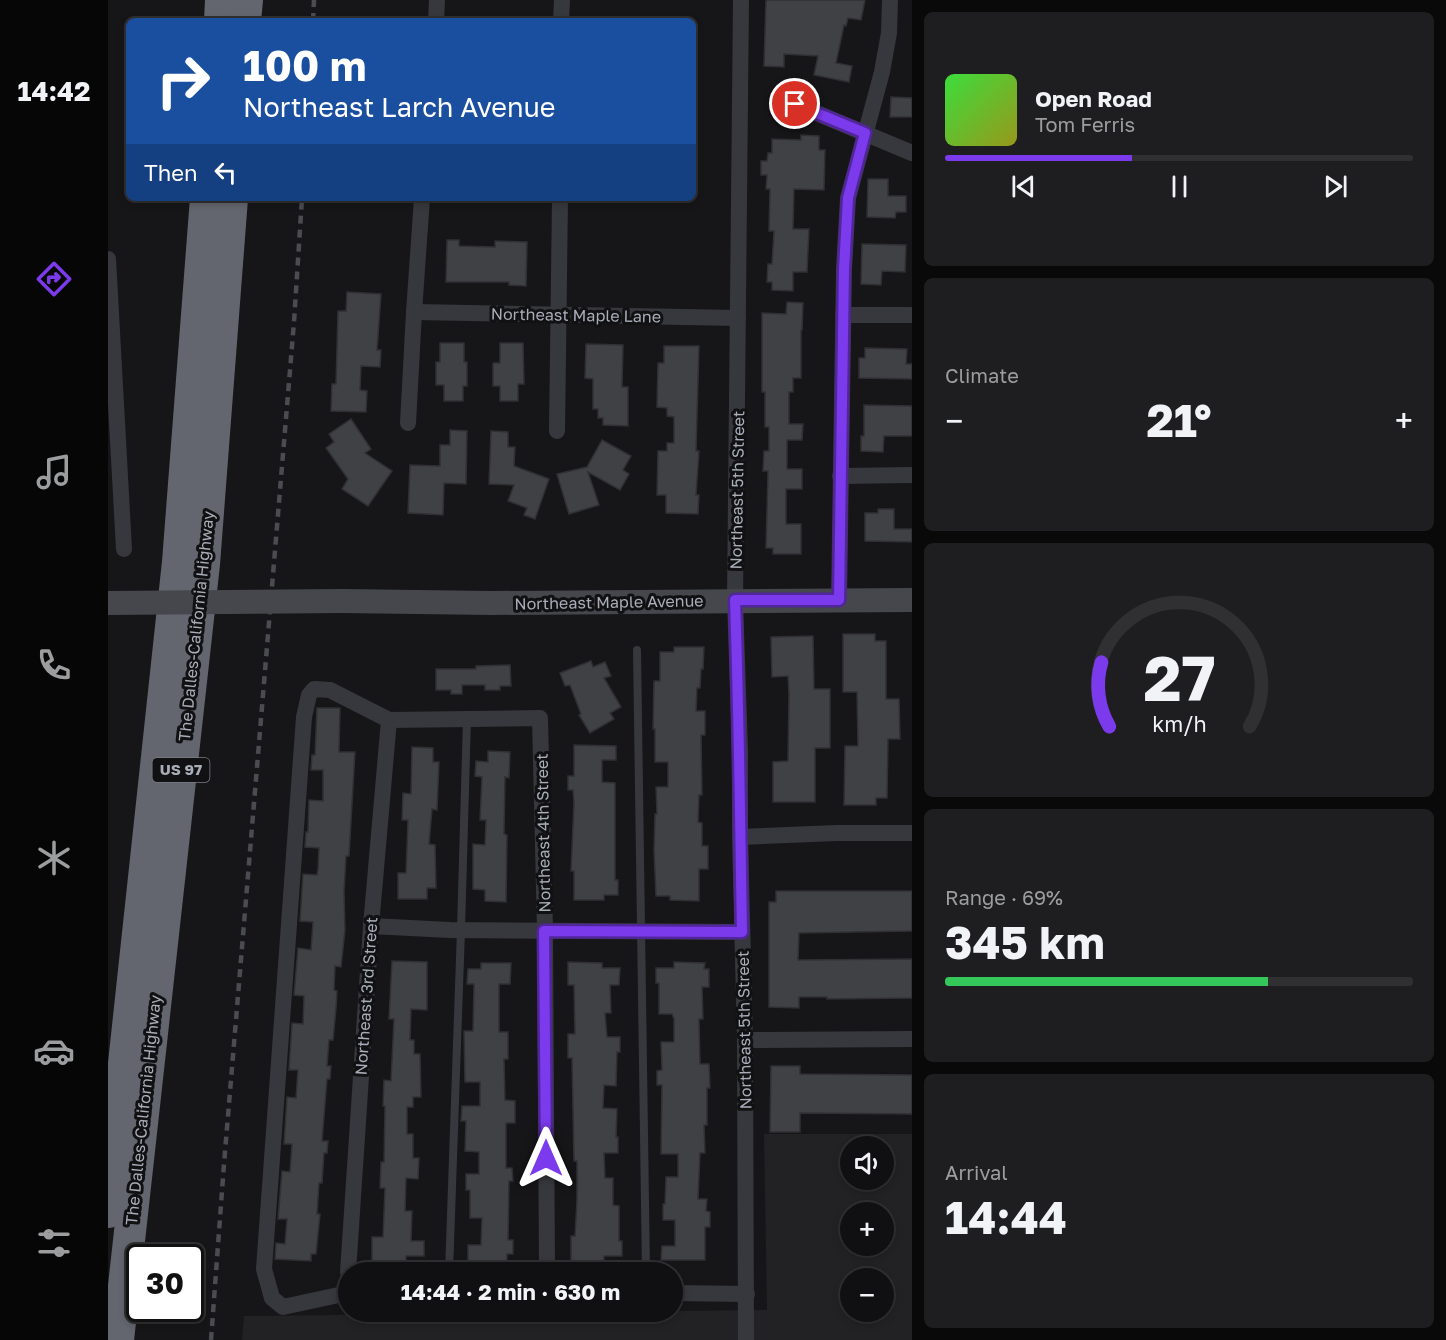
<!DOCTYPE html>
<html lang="en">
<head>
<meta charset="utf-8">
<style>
  body { margin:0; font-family:"Golos Text",sans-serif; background:#1e1e20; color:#f1f3f6; height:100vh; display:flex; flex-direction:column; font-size:22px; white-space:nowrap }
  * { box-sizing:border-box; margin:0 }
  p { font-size:20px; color:#9c9d9f }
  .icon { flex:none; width:33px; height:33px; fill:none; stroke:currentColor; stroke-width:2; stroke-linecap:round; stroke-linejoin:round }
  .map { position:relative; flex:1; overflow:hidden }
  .panel { display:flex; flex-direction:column; gap:12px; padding:12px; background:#09090a; width:534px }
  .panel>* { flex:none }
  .hud { position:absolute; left:18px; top:18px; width:570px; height:183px; border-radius:9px; box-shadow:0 3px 9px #0003,0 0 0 2px #303032; background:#1a4fa0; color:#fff; overflow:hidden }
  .tools { position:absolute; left:732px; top:1136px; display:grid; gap:12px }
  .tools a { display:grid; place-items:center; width:54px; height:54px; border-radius:50%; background:#101012; box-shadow:0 3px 9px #0003,0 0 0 2px #303032; font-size:30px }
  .speed { position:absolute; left:18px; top:1244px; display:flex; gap:12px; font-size:30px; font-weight:700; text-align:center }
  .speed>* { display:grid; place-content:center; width:78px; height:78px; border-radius:50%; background:#101012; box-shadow:0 3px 9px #0003,0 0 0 2px #303032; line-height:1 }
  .speed .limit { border:3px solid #111; border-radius:9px; background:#fff; color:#111 }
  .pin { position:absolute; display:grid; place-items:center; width:51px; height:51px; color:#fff; margin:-26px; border:3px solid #fff; border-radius:50%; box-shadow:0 2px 6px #0007 }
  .me { position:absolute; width:66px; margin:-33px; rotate:0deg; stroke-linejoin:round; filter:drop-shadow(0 0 4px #0008) }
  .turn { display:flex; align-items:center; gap:21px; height:126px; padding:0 18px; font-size:27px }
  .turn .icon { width:78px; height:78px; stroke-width:2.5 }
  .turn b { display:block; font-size:42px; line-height:51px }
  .then { display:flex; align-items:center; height:57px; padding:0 18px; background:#0003; gap:12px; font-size:22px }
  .big { font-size:45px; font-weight:700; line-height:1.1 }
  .panel .widget { flex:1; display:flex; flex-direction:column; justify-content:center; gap:9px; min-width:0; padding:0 21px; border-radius:9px; background:#1e1e20 }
  .panel .dial { align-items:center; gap:0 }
  .dial svg { height:156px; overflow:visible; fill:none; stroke:#303032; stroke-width:7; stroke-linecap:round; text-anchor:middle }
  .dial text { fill:#f1f3f6; stroke:none }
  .song { display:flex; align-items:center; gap:18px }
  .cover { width:72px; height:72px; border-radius:9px; background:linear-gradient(135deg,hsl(120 70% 55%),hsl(60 70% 35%)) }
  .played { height:6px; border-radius:3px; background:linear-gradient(90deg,#7c3aed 40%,#303032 40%) }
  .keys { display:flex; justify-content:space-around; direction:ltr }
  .heat { display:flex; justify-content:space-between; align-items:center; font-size:33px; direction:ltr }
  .charge { height:9px; border-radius:4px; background:linear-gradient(90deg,#34c759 69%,#303032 0) }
  .trip { position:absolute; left:230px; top:1262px; width:345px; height:60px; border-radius:30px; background:#101012; box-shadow:0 3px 9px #0003,0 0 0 2px #303032; font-weight:700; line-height:60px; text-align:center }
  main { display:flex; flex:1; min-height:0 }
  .tab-bar { display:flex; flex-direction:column; width:108px; justify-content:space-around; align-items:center; background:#060607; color:#9c9d9f }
  .tab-bar .icon { width:42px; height:42px }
  .tab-bar .current { color:#7c3aed }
  .tab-bar b { font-size:27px; color:#f1f3f6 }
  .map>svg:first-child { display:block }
</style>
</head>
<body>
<main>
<nav class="tab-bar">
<b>14:42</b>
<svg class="icon current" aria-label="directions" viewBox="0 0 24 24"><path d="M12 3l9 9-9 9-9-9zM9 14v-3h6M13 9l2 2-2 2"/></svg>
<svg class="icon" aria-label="music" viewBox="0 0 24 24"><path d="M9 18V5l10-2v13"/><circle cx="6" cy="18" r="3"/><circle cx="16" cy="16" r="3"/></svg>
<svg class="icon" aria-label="phone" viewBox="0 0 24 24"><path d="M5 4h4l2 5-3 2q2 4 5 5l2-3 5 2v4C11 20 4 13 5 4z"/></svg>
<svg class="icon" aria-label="climate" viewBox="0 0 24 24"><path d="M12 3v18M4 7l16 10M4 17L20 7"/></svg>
<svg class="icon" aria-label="car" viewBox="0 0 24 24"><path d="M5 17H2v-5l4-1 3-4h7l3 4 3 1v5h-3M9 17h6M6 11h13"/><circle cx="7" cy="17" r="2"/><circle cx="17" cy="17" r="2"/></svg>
<svg class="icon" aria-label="filters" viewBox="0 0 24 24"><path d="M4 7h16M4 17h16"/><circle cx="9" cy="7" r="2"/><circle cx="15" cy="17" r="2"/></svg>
</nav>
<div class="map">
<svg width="804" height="1340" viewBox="0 0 804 1340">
  <rect width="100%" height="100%" fill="#161618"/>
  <path fill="#222225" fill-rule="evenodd" d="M656,1134h148v206h-670l2,-24 523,-6zM742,1146h34v33h-34zM742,1212h34v33h-34zM742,1278h34v33h-34z"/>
  <g fill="#404145" stroke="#303034" stroke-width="1.5">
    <path d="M658,0h99l-4,20 -13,-2 -2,8 -2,-1 -8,38 16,3 -3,16 -35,-7 4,-19 -34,-2v13l-20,-1z"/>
    <path d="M783,97l21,1v19h-22z"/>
    <path d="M693,135l18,1v14h6l-1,40 -30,-1 -1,40h16l-2,43h-14v19l-21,-1v-8h-5l1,-18h4l2,-33h-5l1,-42h-4l1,-14h-6v-14h6l1,-8h4v-14l29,1z"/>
    <path d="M760,179h20v17h18v16h-10l-1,6 -28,-1z"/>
    <path d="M339,240h12v6l36,1v-6l32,1 -1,44 -17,-1v-3h-63z"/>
    <path d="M754,244l44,1 -1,27 -23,-1 -1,14 -20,-1z"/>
    <path d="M239,292l34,2 -4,56h4l-1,17 -19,-1 -1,24 7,1 -1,21 -35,-1 1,-27h4l2,-73h8z"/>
    <path d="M679,302l16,1 -1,27h-1v48h-8v14h-4v32h14l-1,16h-15v29h15v20h-16v35h15v30h-28v-6h-7l2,-77h-5l1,-20h5v-24h-4v-35h-3v-79l24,1z"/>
    <path d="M332,343h24v19h3v24h-4v15h-19v-16h-8v-23h4z"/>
    <path d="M392,343h23l1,41h-6v17h-18v-15h-7v-23h7z"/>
    <path d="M478,344l37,1 -1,42h6v39l-25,-1v-7h-5v-9h-5v-30l-8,-1z"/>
    <path d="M556,346h35l-3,105h3l-3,44h3l-1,19 -32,-1v-18h-9l1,-44h9v-8h7v-26l-7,-1v-8l-10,-1 1,-44h6z"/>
    <path d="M757,348l42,1 -1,15h6v15l-53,-1v-20h6z"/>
    <path d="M756,405l48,1v30h-28l-1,16 -22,-1v-15h3z"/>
    <path d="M243,419l20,30 -6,4 27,18 -24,35 -26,-17 6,-10 -22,-31 8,-6 -5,-8z"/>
    <path d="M342,430l17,1 -1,53 -22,-1 -1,32 -35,-2 2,-48 30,1v-21h10z"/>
    <path d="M383,431l17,1v15h7l-1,19 35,13 -14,40 -11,-4 3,-7 -19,-7 6,-16 -25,-1z"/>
    <path d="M494,440l29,16 -8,14 6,4 -9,16 -32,-18 11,33 -30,9 -12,-40 30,-7z"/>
    <path d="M770,509h16v20h18v13l-47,-1v-28h13z"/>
    <path d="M735,634h32v7h11v58h13l1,40h-12l-1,59h-11v7h-32l1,-59h13l-1,-54h-14z"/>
    <path d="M705,636l1,53h16v59h-15v54h-42v-40l15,-1 1,-67 -1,-18 -16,1 -1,-40z"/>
    <path d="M566,647h30l-1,22h-2l-1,19h-3l-1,23h9v24h-4l1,60h-3l-1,27 4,1v23h6v23h-9v32l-29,-1v-4h-14l-2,-45 1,-37h2l-1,-27h12v-25h-13v-33h-2l1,-48h6v-29h14z"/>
    <path d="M483,661l2,6 12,-5 6,14 -7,2 17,29 -11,6 4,6 -24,14 -11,-18 2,-1 -11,-29 -5,1 -5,-13z"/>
    <path d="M402,665l1,21h-11v4h-15v-5h-23v9h-11v-4h-15v-21h40v-3z"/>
    <path d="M209,708h23l-1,44h16l-6,104h-3l-2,36 1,38 -4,37 -6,-1 -1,24 3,1 -1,17 -3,32h-4l-2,26h4l-1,13h-3l-5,62h6l-1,12h-3l-2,30h-3l-2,31h3l-4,40h-5v7l-36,-2 1,-16 9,1 2,-25h-9l4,-48 8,1 2,-28h-8l3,-47 9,1 2,-28h-9l3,-47 11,1 1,-28 -10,-1 4,-47 13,2 2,-28 -13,-1 3,-47 14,1 1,-5 1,-22 -14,-1 1,-15h2l1,-32 14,1v-31h-12l1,-15h3z"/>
    <path d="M466,745l42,1v14h-14v22l13,1v97h3v15h-14v5h-30v-29h-3l3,-68 -1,-13h-5v-14h6z"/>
    <path d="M304,747l21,1v14h6l-2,48 -5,-1 -3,35 6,1 1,43h-9v11h-29v-26h8l2,-53h-6l1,-27 8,1z"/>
    <path d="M380,751l22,1 -1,26 -4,-1 -1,57 3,1 -1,67 -21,-1v-11l-12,-1v-45l12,1 1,-25h-6l2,-43 -7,-1 1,-15 12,1z"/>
    <path d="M668,891h136v40l-113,2 -1,27 114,-1v39l-85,1v-2h-28v11l-30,-1v-105h7z"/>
    <path d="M284,961l35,1v48l-16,-1 -1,31h4v14h6l1,43h-8v10h-6v27h6v24h6l-1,21 -12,-1 -1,33h7l-1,30h13v15h-18v5h-34v-24h11l2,-49h-5l1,-26h3l1,-56h-2l1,-26 7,1 3,-62h-5z"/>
    <path d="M460,962l34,1v5h18l-1,17h-9l1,28h-6l2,24h13v15h-3l-1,34 -12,-1 -1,23 14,1 -1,28h2v16h-14l1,25h8v27l6,1v35h3v15h-18v5h-33v-25h4l2,-36v-39h-3l-2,-103h-4v-24h7l-1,-49h-6z"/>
    <path d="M566,962l31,1 -1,6h5v18h-7l1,32h-4l1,45h9l1,24h-3v37h-3l1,28h-5l-2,46h9l-1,12 4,1v15h-5v33h-44l1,-14h13v-26h-12v-16h2l1,-27h12v-23h-17l1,-69h-5v-14l5,-1 -1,-28h13v-23l-2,-5h-13v-31h-3v-15h18z"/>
    <path d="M373,963h30l-1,21h-11v48h9v27h-4l1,41 10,1v22h-9v45h6l1,13h-4l-1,59h5v14h-6v7h-39v-16h13l1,-27h-12v-28h-4v-16h13v-22l-14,-1 1,-30h-5l1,-15h18v-24h-15l-1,-51h9l1,-47h-7l1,-15h13z"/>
    <path d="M663,1066h29v8l112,1v39l-112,-1v19h-30z"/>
  </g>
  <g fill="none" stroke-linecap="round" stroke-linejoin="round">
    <g stroke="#37383d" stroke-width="8">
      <path d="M529,650l9,622"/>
      <path d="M341,1272l12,-342 6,-212"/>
    </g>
    <g stroke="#37383d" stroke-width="16">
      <path d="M633,0l-6,600 5,150v87l5,203 1,300"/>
      <path d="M328,21l1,-21"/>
      <path d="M453,21l1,-21"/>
      <path d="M687,104l117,49"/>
      <path d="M0,259l16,290"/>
      <path d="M306,312l324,6"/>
      <path d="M735,315h67"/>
      <path d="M300,423l6,-111 8,-114"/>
      <path d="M449,431l3,-233"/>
      <path d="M732,476l72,-1"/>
      <path d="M731,600l5,-331 4,-71 34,-126 7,-39 1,-33"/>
      <path d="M632,837l97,-4h75"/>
      <path d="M263,926l79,4 292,2"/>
      <path d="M637,1040l167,-1"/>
      <path d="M240,1272l23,-346 18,-206"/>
      <path d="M240,1293l-65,14 -11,-9 -8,-29 40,-552 5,-22 5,-6 16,1 59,30 151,-2 5,213 2,341"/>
      <path d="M564,1293l75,1"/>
    </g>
    <path stroke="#45474d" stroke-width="24" d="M234,601l150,2 420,-3"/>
    <g stroke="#63666e" stroke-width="32">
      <path d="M112,21l1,-21"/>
      <path d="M137,21l2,-21"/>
      <path d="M0,1212l70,-650 28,-364"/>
      <path d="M10,1340l86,-776 28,-366"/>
    </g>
    <g stroke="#4a4c52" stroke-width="4.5" stroke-dasharray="8 6" stroke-linecap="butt">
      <path d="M205,21l1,-21"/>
      <path d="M103,1340l13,-176 70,-842 8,-124"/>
    </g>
    <path stroke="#45474d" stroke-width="24" d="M0,603l234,-2"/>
  </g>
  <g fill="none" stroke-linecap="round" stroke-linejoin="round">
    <defs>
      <path id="route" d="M438,1158l-2,-227 198,1c-2,-111 -3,-221 -7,-332h104l5,-331 4,-71 17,-65 -70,-29"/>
    </defs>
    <use href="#route" stroke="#51269a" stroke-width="15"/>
    <use href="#route" stroke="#7c3aed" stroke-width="10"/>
  </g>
  <g text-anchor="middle" stroke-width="6" stroke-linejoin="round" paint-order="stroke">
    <rect fill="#111113" stroke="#7b7e86" stroke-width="1.5" x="44.5" y="758" width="57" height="24" rx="4.5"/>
    <g font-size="15" font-weight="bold" fill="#a8adb8">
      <text x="73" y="775">US 97</text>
    </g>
    <g font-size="16" fill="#a8adb8" stroke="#111113">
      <text transform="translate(468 315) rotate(1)" y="6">Northeast Maple Lane</text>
      <text transform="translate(629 490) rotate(-89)" y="6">Northeast 5th Street</text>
      <text transform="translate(501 602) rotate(-1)" y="6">Northeast Maple Avenue</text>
      <text transform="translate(88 626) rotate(-84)" y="6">The Dalles-California Highway</text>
      <text transform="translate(435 833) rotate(-91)" y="6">Northeast 4th Street</text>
      <text transform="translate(258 996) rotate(-86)" y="6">Northeast 3rd Street</text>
      <text transform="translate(636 1030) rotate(-91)" y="6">Northeast 5th Street</text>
      <text transform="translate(35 1110) rotate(-84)" y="6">The Dalles-California Highway</text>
    </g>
  </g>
</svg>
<div class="tools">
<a><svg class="icon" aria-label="sound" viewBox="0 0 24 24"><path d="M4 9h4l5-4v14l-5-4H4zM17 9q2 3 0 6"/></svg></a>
<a>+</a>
<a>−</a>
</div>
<div class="speed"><div class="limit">30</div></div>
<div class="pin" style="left:687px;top:104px;background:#d93025"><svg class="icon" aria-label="arrive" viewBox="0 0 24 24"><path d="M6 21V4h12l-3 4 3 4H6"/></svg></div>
<svg class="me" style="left:438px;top:1158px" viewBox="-20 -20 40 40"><path d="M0-17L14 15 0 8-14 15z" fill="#7c3aed" stroke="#fff" stroke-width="4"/></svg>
<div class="trip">14:44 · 2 min · 630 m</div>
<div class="hud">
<div class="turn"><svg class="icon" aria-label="right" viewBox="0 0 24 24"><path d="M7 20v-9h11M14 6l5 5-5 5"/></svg><div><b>100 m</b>Northeast Larch Avenue</div></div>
<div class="then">Then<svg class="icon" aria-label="left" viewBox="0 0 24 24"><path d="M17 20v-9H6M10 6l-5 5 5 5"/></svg></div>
</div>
</div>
<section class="panel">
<div class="widget">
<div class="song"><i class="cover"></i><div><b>Open Road</b><p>Tom Ferris</p></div></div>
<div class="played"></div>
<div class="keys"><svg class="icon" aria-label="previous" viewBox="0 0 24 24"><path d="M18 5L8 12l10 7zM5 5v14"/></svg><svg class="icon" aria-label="pause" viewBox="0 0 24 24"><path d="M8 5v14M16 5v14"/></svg><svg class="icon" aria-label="next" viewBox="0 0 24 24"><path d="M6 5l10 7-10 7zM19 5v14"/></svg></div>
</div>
<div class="widget"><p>Climate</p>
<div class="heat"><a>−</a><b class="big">21°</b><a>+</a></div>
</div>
<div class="widget dial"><svg viewBox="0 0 100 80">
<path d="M14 69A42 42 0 1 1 86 69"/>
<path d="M14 69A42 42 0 0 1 10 36" stroke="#7c3aed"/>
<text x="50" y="56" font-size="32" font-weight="700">27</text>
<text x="50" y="72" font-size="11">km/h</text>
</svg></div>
<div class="widget"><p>Range · 69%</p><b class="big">345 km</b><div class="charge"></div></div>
<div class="widget"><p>Arrival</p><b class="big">14:44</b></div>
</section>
</main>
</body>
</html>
